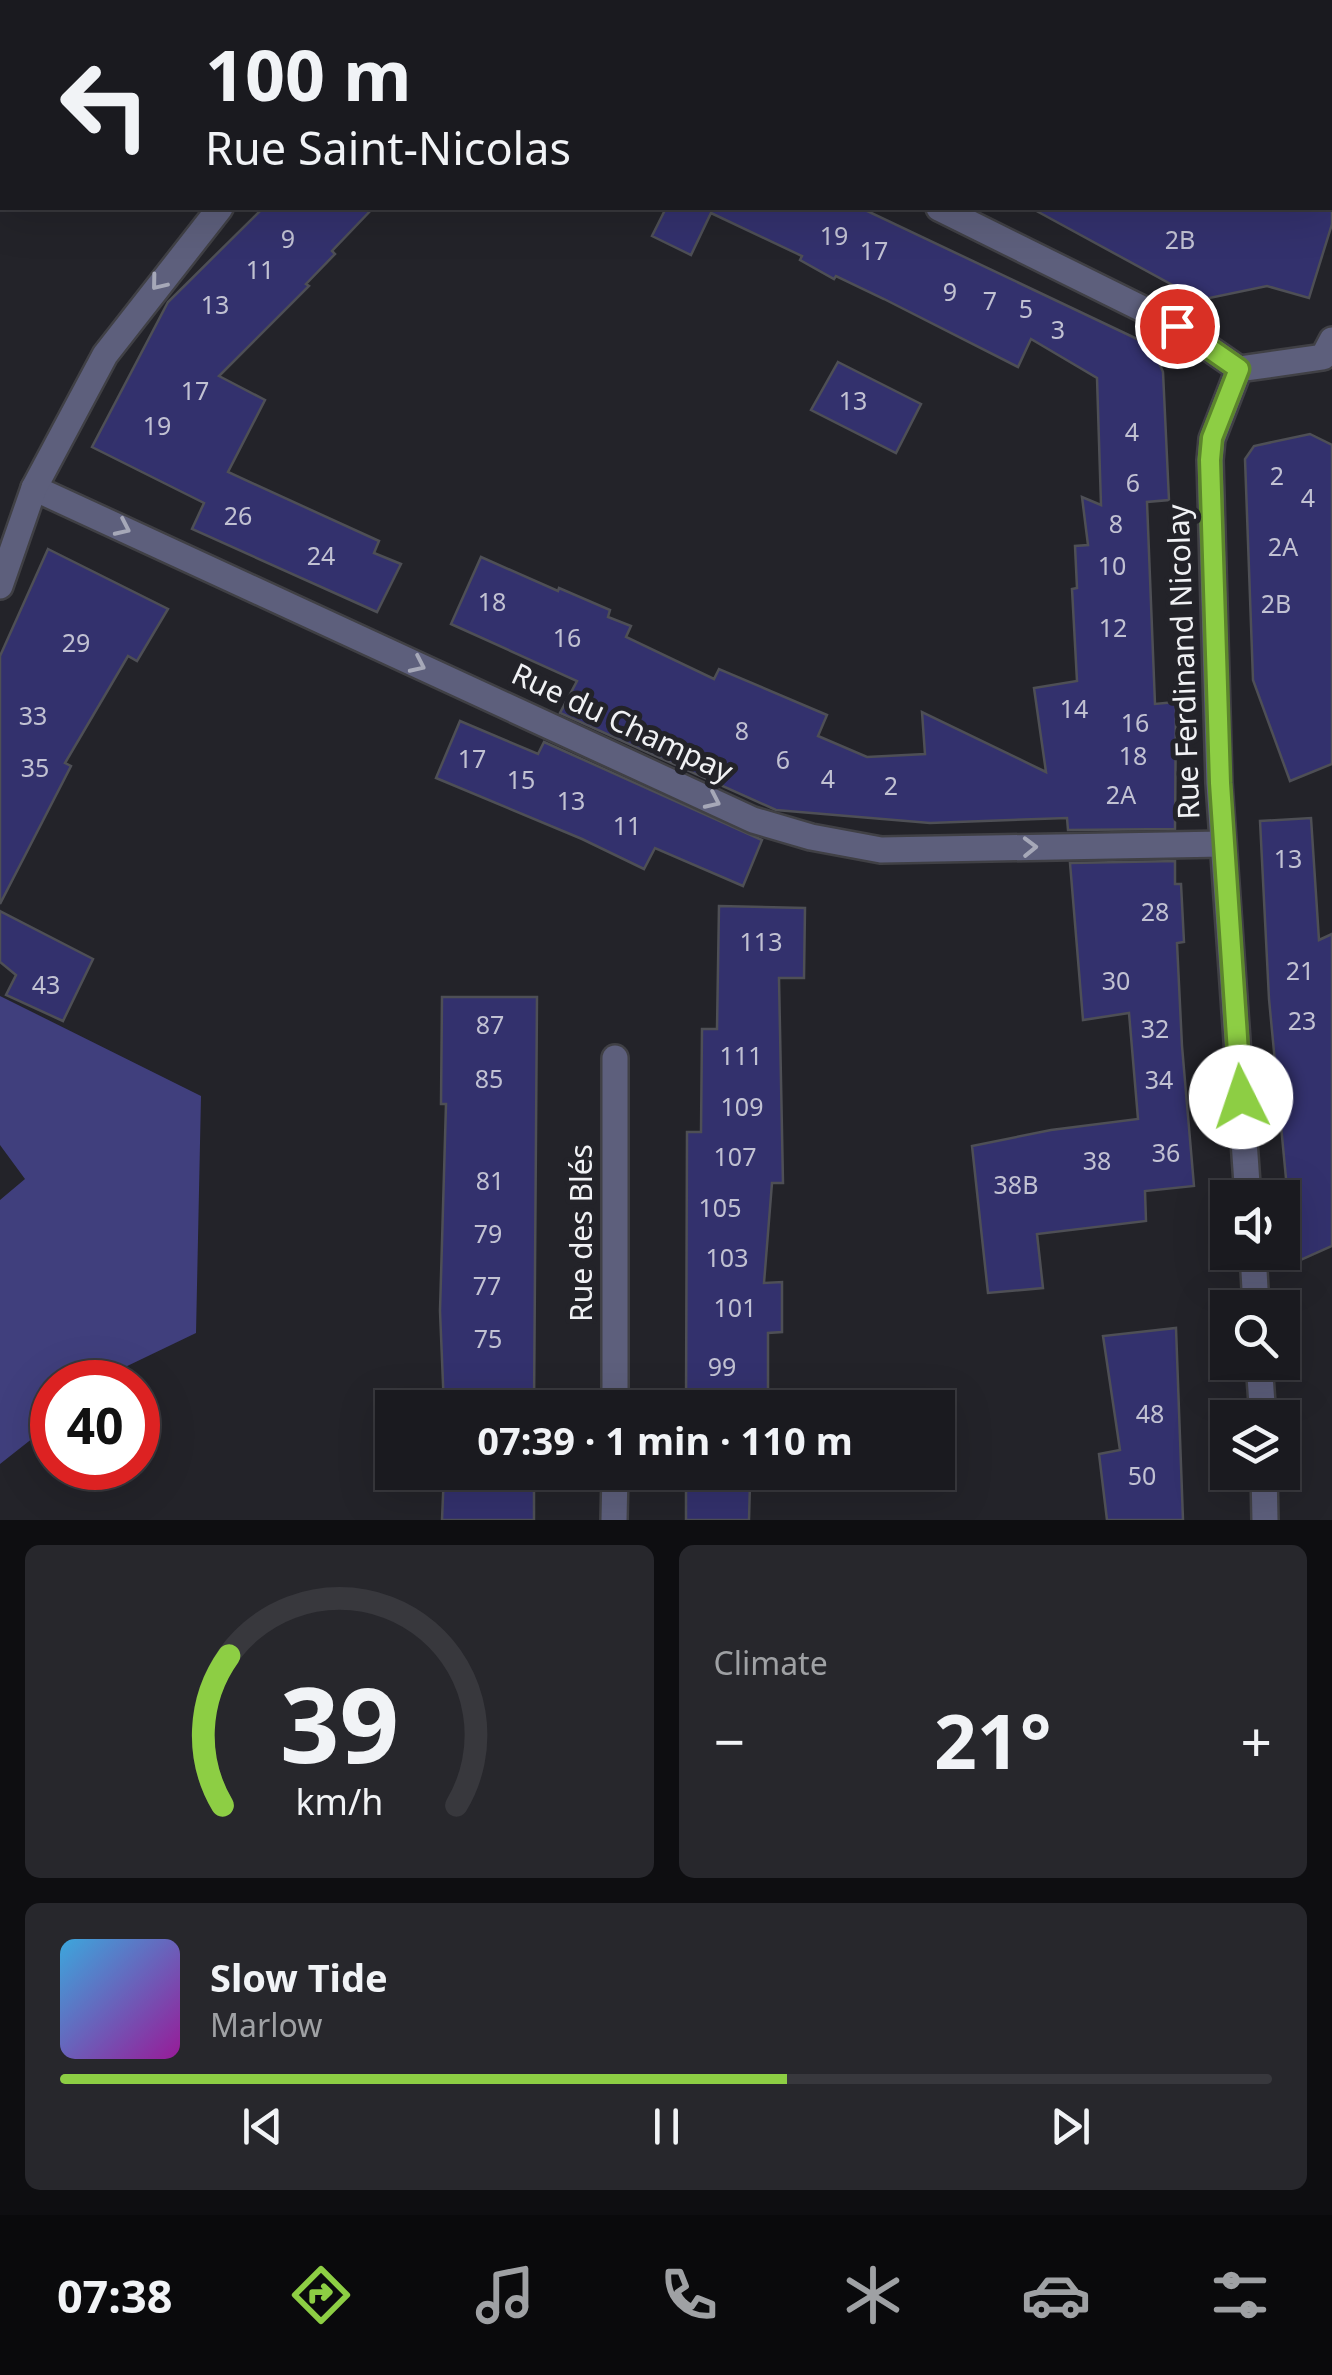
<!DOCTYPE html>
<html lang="en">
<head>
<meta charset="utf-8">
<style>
  body { margin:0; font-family:"Noto Sans",sans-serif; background:#27272c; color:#f1f3f6; height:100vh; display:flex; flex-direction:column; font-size:38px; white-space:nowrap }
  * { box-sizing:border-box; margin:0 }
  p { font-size:32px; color:#9fa1a4 }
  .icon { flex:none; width:55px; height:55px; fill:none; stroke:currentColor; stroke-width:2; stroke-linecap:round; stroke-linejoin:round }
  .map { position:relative; height:1520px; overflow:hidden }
  .side { display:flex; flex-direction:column; gap:25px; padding:25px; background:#0e0e11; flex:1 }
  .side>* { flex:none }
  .guide { position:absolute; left:0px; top:0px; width:1332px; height:210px; box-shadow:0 10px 40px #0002,0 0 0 2px #38383d; background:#1a1a1f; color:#f1f3f6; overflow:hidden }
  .tools { position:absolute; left:1210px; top:1180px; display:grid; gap:20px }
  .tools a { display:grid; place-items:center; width:90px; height:90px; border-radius:0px; background:#1a1a1f; box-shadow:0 10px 40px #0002,0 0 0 2px #38383d; font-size:50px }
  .speed { position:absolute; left:30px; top:1360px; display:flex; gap:20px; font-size:50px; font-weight:700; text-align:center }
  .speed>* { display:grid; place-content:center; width:130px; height:130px; border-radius:50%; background:#1a1a1f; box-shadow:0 10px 40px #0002,0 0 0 2px #38383d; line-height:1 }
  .speed .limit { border:15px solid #d22; background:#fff; color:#111 }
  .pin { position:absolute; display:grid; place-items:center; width:85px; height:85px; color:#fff; margin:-42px; border:5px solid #fff; border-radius:50%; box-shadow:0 2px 10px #0007 }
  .me { position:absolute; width:110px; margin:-55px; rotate:356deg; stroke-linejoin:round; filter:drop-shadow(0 0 8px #0008) }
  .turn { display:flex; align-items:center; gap:35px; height:210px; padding:0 40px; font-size:45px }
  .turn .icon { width:130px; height:130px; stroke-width:2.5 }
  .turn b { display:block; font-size:70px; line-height:85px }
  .big { font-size:75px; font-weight:700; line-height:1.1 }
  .side .widget { flex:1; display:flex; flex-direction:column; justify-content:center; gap:15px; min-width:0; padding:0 35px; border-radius:15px; background:#27272c }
  .side .dial { align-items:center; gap:0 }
  .dial svg { height:260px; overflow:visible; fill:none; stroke:#38383d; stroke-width:7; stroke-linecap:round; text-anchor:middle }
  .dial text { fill:#f1f3f6; stroke:none }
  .song { display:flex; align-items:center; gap:30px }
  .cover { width:120px; height:120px; border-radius:15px; background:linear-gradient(135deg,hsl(200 70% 55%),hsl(300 70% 35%)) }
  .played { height:10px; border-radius:5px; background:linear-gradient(90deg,#8dce44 60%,#38383d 60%) }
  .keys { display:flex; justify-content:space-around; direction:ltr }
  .heat { display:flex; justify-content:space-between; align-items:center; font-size:55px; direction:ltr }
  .side .tiles { flex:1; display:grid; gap:25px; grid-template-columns:1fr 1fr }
  .widget:last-child { grid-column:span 2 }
  .trip { position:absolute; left:375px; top:1390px; width:580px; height:100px; border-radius:0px; background:#1a1a1f; box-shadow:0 10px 40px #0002,0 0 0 2px #38383d; font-weight:700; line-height:100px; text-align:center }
  .tabs { display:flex; height:160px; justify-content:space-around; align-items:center; background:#0a0a0c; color:#9fa1a4 }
  .tabs .icon { width:70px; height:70px }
  .tabs .selected { color:#8dce44 }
  .tabs b { font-size:45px; color:#f1f3f6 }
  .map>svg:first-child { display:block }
</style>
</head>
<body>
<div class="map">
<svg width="1332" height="1520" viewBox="0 0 1332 1520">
  <rect width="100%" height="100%" fill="#232329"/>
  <path fill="#403f7d" d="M0,996l201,100 -5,237 -75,36 -18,13h-51v41l-52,41v-264l25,-21 -25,-34z"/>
  <g fill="#33316d" stroke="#4e4f55" stroke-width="2.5">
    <path d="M263,208h110l-41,43 3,3 -29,30 3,2 -90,90 46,24 -37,72 151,69 -5,12 27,11 -24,48 -185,-83 12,-26 -112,-56 76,-145z"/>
    <path d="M666,208h195l291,138 11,26 6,128 -22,2 8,202 21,-2 -1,127 -107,1 -1,-12 -137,5 -154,-13 -216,-97 17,-32 -126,-57 30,-67 77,34 1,-3 51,22 -2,7 23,9 -5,11 88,42 5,-10 108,46 -9,21 49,21 58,-3 -3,-42 124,60 -12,-84 43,-7 -5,-92 5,-1 -2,-42 13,-1 -6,-48 19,8 -4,-127 -66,-39 -13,28 -134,-68 -48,-23 -2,3 -34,-19 2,-4 -91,-43 -20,42 -39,-19z"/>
    <path d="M1031,208h301v16l-23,74 -42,-12 -67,14z"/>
    <path d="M838,362l83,42 -25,49 -85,-43z"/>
    <path d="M1310,434l22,11v319l-42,17 -37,-101 -8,-221 9,-13z"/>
    <path d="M48,549l120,60 -31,52 -9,-5 -63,107 6,3 -71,138v-248z"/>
    <path d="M460,721l78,33 6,-12 218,98 -19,46 -88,-38 -11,21 -62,-30 -146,-61z"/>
    <path d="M1311,818l8,122 13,-6v312l-38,17 -25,-264 -9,-178z"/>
    <path d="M1175,861v23h6l3,58 -7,1 5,103 12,140 -49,5 1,30 -109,13 6,54 -55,5 -16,-147 79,-16 87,-11 -9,-106 -46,7 -13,-157z"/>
    <path d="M719,906l86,2 -1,70h-25l4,205h-11l-8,100 18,-1v50l-14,1v75h-82l1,-276h14l1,-103h15z"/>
    <path d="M0,911l93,48 -30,62 -57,-26 10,-20 -16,-13z"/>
    <path d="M442,997h95l-3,411h-90l-4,-97 6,-207h-5z"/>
    <path d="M1176,1328l7,192h-76l-8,-66 21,-4 -17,-114z"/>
    <path d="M444,1472h90v48h-92z"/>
    <path d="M686,1472h82l-1,10 -17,1 -1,37h-63z"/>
  </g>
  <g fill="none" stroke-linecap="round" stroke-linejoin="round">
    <defs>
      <g id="minor">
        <path d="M387,2l3,-2"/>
        <path d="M34,488l719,332 58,17 70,13 342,-6"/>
        <path d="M0,586l34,-98 71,-133 115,-147"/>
        <path d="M615,1408v-350"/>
        <path d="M614,1520l1,-48"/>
      </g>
      <g id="tertiary">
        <path d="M508,0l6,2"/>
        <path d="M939,208l238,118 62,43"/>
        <path d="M1239,369l-27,70 -2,21 9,323 29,415"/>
        <path d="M1239,369l84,-12 9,-17"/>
        <path d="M1253,1252l3,56"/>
        <path d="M1259,1362l4,56"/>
        <path d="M1264,1472l1,48"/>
      </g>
    </defs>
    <use href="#minor" stroke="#404045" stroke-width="30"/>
    <use href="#tertiary" stroke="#404045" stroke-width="30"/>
    <use href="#minor" stroke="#5d5f7c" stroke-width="25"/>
    <use href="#tertiary" stroke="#5d5f7c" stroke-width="25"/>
  </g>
  <defs><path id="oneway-chevron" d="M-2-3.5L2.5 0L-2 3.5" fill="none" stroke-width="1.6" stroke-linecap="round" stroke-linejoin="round" transform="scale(2.5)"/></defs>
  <g stroke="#a6a8b8">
    <use href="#oneway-chevron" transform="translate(158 283) rotate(129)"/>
    <use href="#oneway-chevron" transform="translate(123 528) rotate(25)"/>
    <use href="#oneway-chevron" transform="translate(418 665) rotate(25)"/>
    <use href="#oneway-chevron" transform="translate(713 801) rotate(25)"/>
    <use href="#oneway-chevron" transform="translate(1030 847) rotate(-1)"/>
  </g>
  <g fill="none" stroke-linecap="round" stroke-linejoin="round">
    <defs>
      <path id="route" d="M1177,326l62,43 -27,69 -2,22 10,323 21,314"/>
    </defs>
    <use href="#route" stroke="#5c862c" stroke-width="25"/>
    <use href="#route" stroke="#8dce44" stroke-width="18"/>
  </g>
  <g text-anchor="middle" stroke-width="10" stroke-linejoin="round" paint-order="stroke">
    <g font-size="25" fill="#c1c1d2">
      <text x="834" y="245">19</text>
      <text x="288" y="248">9</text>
      <text x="1180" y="249">2B</text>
      <text x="874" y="260">17</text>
      <text x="260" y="279">11</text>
      <text x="950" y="301">9</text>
      <text x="990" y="310">7</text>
      <text x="215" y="314">13</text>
      <text x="1026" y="318">5</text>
      <text x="1058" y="339">3</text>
      <text x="195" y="400">17</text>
      <text x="853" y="410">13</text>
      <text x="157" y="435">19</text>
      <text x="1132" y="441">4</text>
      <text x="1277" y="485">2</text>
      <text x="1133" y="492">6</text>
      <text x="1308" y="507">4</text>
      <text x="238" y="525">26</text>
      <text x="1116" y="533">8</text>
      <text x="1283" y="556">2A</text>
      <text x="321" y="565">24</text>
      <text x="1112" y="575">10</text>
      <text x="492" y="611">18</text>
      <text x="1276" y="613">2B</text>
      <text x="1113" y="637">12</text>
      <text x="567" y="647">16</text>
      <text x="76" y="652">29</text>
      <text x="1074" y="718">14</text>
      <text x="33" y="725">33</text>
      <text x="1135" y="732">16</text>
      <text x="742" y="740">8</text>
      <text x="1133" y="765">18</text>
      <text x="472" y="768">17</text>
      <text x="783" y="769">6</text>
      <text x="35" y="777">35</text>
      <text x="828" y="788">4</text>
      <text x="521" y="789">15</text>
      <text x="891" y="795">2</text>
      <text x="1121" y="804">2A</text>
      <text x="571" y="810">13</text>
      <text x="627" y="835">11</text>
      <text x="1288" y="868">13</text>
      <text x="1155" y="921">28</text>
      <text x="761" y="951">113</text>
      <text x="1300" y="980">21</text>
      <text x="1116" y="990">30</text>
      <text x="46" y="994">43</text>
      <text x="1302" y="1030">23</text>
      <text x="490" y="1034">87</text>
      <text x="1155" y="1038">32</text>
      <text x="741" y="1065">111</text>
      <text x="489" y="1088">85</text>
      <text x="1159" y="1089">34</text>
      <text x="742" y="1116">109</text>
      <text x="1166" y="1162">36</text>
      <text x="735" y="1166">107</text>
      <text x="1097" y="1170">38</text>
      <text x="490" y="1190">81</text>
      <text x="1016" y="1194">38B</text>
      <text x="720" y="1217">105</text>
      <text x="488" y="1243">79</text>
      <text x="727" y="1267">103</text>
      <text x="487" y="1295">77</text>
      <text x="735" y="1317">101</text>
      <text x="488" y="1348">75</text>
      <text x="722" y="1376">99</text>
      <text x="1150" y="1423">48</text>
      <text x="1142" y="1485">50</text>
    </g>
    <g font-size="30" fill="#f0f1f4" stroke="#232329">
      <text transform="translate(1184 662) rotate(-92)" y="10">Rue Ferdinand Nicolay</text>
      <text transform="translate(622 723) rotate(25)" y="10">Rue du Champay</text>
      <text transform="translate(582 1233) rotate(-90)" y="10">Rue des Blés</text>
    </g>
  </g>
</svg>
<div class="tools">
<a><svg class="icon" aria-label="sound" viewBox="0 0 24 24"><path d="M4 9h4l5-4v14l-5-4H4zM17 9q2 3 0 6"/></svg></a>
<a><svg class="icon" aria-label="search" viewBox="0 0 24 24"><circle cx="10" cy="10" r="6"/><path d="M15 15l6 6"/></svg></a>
<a><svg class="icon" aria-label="layers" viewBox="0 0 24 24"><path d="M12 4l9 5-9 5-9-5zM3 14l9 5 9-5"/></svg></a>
</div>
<div class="speed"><div class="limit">40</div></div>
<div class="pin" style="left:1177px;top:326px;background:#d93025"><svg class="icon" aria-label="arrive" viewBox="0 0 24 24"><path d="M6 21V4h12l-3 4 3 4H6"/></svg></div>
<svg class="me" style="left:1241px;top:1097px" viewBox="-20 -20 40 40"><circle r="19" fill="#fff"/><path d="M0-13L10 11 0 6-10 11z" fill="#8dce44"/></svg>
<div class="trip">07:39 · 1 min · 110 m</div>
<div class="guide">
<div class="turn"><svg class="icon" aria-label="left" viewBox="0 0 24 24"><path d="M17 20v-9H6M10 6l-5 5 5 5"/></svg><div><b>100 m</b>Rue Saint-Nicolas</div></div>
</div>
</div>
<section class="side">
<div class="tiles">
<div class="widget dial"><svg viewBox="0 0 100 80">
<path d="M14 69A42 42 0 1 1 86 69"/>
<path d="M14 69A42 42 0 0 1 16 23" stroke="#8dce44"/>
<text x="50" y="56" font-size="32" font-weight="700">39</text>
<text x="50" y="72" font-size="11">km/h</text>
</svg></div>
<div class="widget"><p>Climate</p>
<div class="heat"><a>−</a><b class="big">21°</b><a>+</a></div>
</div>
<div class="widget">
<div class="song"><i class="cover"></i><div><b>Slow Tide</b><p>Marlow</p></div></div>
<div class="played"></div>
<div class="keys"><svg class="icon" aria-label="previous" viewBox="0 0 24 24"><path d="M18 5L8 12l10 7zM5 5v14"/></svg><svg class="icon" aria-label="pause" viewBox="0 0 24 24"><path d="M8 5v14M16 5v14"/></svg><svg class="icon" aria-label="next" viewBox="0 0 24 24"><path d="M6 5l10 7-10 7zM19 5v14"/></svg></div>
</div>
</div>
</section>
<nav class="tabs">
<b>07:38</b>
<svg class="icon selected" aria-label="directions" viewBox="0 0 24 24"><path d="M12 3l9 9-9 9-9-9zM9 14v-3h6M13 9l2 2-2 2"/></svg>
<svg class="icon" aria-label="music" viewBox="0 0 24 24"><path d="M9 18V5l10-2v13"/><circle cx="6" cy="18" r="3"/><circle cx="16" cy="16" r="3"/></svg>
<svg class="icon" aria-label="phone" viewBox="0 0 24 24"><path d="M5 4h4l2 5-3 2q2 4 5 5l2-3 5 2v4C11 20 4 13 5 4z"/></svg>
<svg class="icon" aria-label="climate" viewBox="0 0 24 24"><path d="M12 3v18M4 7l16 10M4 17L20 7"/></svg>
<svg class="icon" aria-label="car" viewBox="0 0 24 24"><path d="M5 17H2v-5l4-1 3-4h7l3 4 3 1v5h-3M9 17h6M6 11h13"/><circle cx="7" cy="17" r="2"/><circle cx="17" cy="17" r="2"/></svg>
<svg class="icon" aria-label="filters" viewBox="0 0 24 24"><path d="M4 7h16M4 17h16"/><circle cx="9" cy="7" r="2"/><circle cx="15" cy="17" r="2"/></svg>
</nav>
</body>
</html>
